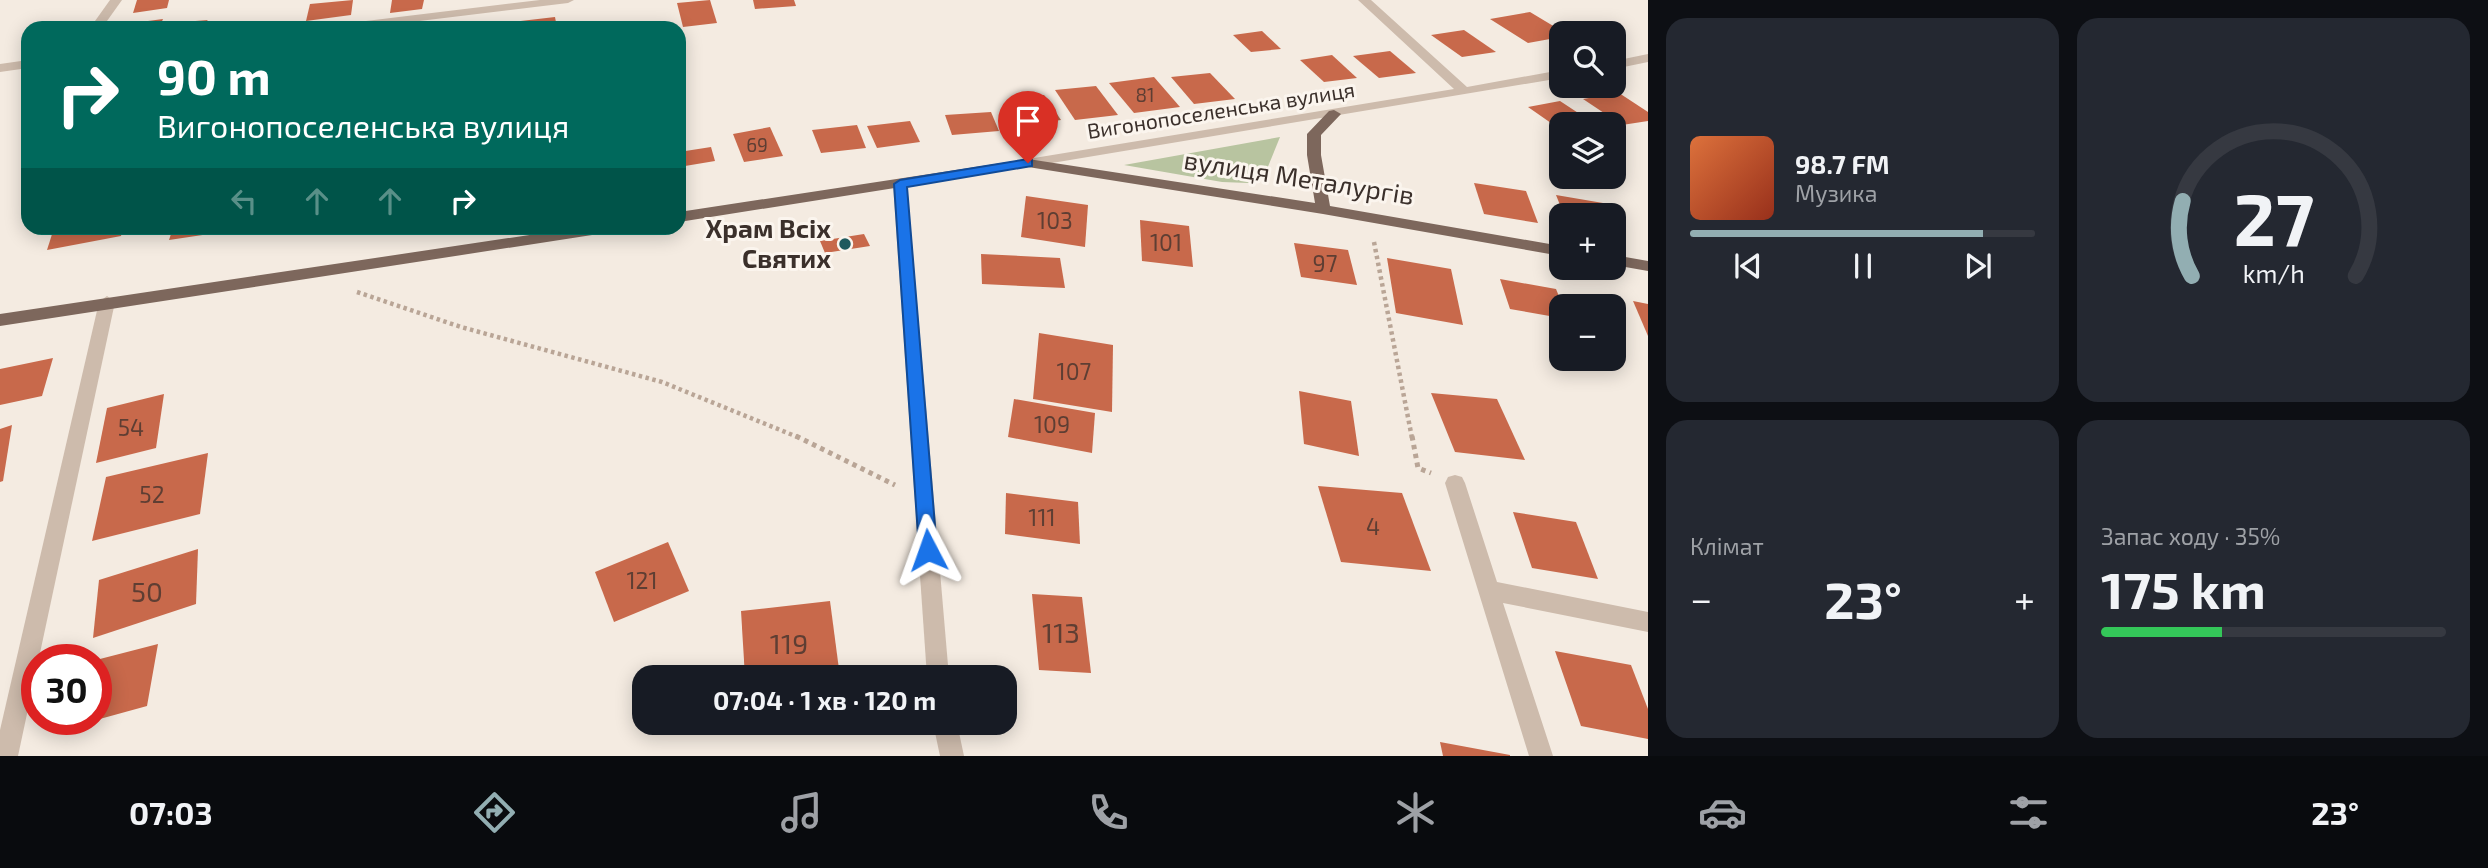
<!DOCTYPE html>
<html lang="uk">
<head>
<meta charset="utf-8">
<style>
  body { margin:0; font-family:"Exo 2",sans-serif; background:#242831; color:#f1f3f6; height:100vh; display:flex; flex-direction:column; font-size:26px; white-space:nowrap }
  * { box-sizing:border-box; margin:0 }
  p { font-size:23px; color:#9ea1a6 }
  .icon { flex:none; width:38px; height:38px; fill:none; stroke:currentColor; stroke-width:2; stroke-linecap:round; stroke-linejoin:round }
  .map { position:relative; flex:1; overflow:hidden }
  .panel { display:flex; flex-direction:column; gap:18px; padding:18px; background:#0d0f14; width:840px }
  .panel>* { flex:none }
  .top-card { position:absolute; left:21px; top:21px; width:665px; height:214px; border-radius:21px; box-shadow:0 4px 18px #0003; background:#00695c; color:#fff; overflow:hidden }
  .buttons { position:absolute; left:1549px; top:21px; display:grid; gap:14px }
  .buttons a { display:grid; place-items:center; width:77px; height:77px; border-radius:14px; background:#171b24; box-shadow:0 4px 18px #0003; font-size:35px }
  .speed { position:absolute; left:21px; top:644px; display:flex; gap:14px; font-size:35px; font-weight:700; text-align:center }
  .speed>* { display:grid; place-content:center; width:91px; height:91px; border-radius:50%; background:#171b24; box-shadow:0 4px 18px #0003; line-height:1 }
  .speed .limit { border:10px solid #d22; background:#fff; color:#111 }
  .pin { position:absolute; display:grid; place-items:center; width:60px; height:60px; color:#fff; margin:-72px -30px; border-radius:50% 50% 50% 0; rotate:-45deg; box-shadow:0 0 7px #0007 }
  .pin .icon { rotate:45deg }
  .me { position:absolute; width:77px; margin:-38px; rotate:356deg; stroke-linejoin:round; filter:drop-shadow(0 0 5px #0008) }
  .turn { display:flex; align-items:center; gap:24px; height:147px; padding:0 21px; font-size:32px }
  .turn .icon { width:91px; height:91px; stroke-width:2.5 }
  .turn b { display:block; font-size:49px; line-height:60px }
  .lanes { display:flex; align-items:center; height:66px; padding:0 21px; background:#0003; justify-content:center; gap:35px; direction:ltr }
  .lanes .off { opacity:.35 }
  .big { font-size:52px; font-weight:700; line-height:1.1 }
  .panel .tile { flex:1; display:flex; flex-direction:column; justify-content:center; gap:10px; min-width:0; padding:0 24px; border-radius:21px; background:#242831 }
  .panel .dial { align-items:center; gap:0 }
  .dial svg { height:182px; overflow:visible; fill:none; stroke:#363941; stroke-width:7; stroke-linecap:round; text-anchor:middle }
  .dial text { fill:#f1f3f6; stroke:none }
  .song { display:flex; align-items:center; gap:21px }
  .cover { width:84px; height:84px; border-radius:10px; background:linear-gradient(135deg,hsl(20 70% 55%),hsl(10 70% 35%)) }
  .played { height:7px; border-radius:4px; background:linear-gradient(90deg,#92aeb2 85%,#363941 85%) }
  .keys { display:flex; justify-content:space-around; direction:ltr }
  .heat { display:flex; justify-content:space-between; align-items:center; font-size:38px; direction:ltr }
  .charge { height:10px; border-radius:5px; background:linear-gradient(90deg,#34c759 35%,#363941 0) }
  .panel .tiles { flex:1; display:grid; gap:18px; grid-template-columns:repeat(2,1fr) }
  .trip { position:absolute; left:632px; top:665px; width:385px; height:70px; border-radius:21px; background:#171b24; box-shadow:0 4px 18px #0003; font-weight:700; line-height:70px; text-align:center }
  .tab-bar { display:flex; height:112px; justify-content:space-around; align-items:center; background:#090b0e; color:#9ea1a6 }
  .tab-bar .icon { width:49px; height:49px }
  .tab-bar .on { color:#92aeb2 }
  .tab-bar b { font-size:32px; color:#f1f3f6 }
  main { display:flex; flex:1; min-height:0 }
  .map>svg:first-child { display:block }
</style>
</head>
<body>
<main>
<div class="map">
<svg width="1648" height="756" viewBox="0 0 1648 756">
  <rect width="100%" height="100%" fill="#f4ebe1"/>
  <path fill="#b8c4a0" d="M1280,137l-15,37 -17,9 -26,-1 -98,-17z"/>
  <g fill="#c8694b">
    <path d="M137,0h32l-2,8 -34,5z"/>
    <path d="M353,0l-2,15 -45,6 4,-17z"/>
    <path d="M392,0h32l-2,9 -32,4z"/>
    <path d="M710,0l7,23 -34,4 -6,-24z"/>
    <path d="M753,0h41l2,6 -41,3z"/>
    <path d="M1530,12l35,21h-4v4l-33,6 -38,-24z"/>
    <path d="M555,17l2,11h-44l-1,-6z"/>
    <path d="M163,19l-4,9h-15l4,-7z"/>
    <path d="M208,20l-9,8h-20l4,-6z"/>
    <path d="M1464,30l32,22 -34,5 -31,-22z"/>
    <path d="M1262,31l19,18 -30,3 -18,-17z"/>
    <path d="M1390,51l26,22 -37,5 -26,-22z"/>
    <path d="M1332,55l25,23 -33,4 -24,-22z"/>
    <path d="M1210,73l25,26 -41,5 -23,-27z"/>
    <path d="M1154,77l26,30 -46,6 -25,-30z"/>
    <path d="M1096,86l22,29 -43,5 -20,-30z"/>
    <path d="M1619,93l29,19v9l-26,4 -39,-26z"/>
    <path d="M1044,95l17,25 -36,5 -16,-26z"/>
    <path d="M1560,101l35,23h-34v6l-33,-23z"/>
    <path d="M991,112l8,19 -47,4 -7,-20z"/>
    <path d="M910,121l10,21 -43,6 -10,-22z"/>
    <path d="M857,125l9,23 -45,5 -9,-23z"/>
    <path d="M770,127l13,29 -39,6 -11,-28z"/>
    <path d="M711,147l4,14 -36,6v-15z"/>
    <path d="M1474,183l52,8 12,32 -54,-9z"/>
    <path d="M1556,195l47,8 6,12h-45z"/>
    <path d="M1026,196l62,9 -3,42 -64,-10z"/>
    <path d="M1140,220l49,6 4,41 -51,-6z"/>
    <path d="M54,228h69l-2,8 -74,14z"/>
    <path d="M173,228h70v1l-74,11z"/>
    <path d="M864,234l6,12 -45,7 -5,-12z"/>
    <path d="M1294,243l54,7 9,35 -56,-8z"/>
    <path d="M981,254l79,4 5,30 -83,-4z"/>
    <path d="M1387,258l64,11 12,56 -67,-12z"/>
    <path d="M1500,279l56,10 7,17 -2,12 -51,-9z"/>
    <path d="M1633,301l15,3v32z"/>
    <path d="M1039,333l74,12 -1,67 -79,-13z"/>
    <path d="M53,358l-11,38 -42,9v-36z"/>
    <path d="M1299,391l52,10 8,55 -55,-12z"/>
    <path d="M1431,393l66,6 28,61 -70,-8z"/>
    <path d="M164,394l-8,54 -60,15 11,-55z"/>
    <path d="M1014,399l81,14 -3,40 -84,-16z"/>
    <path d="M12,425l-9,56 -3,1v-53z"/>
    <path d="M208,453l-8,61 -108,27 14,-64z"/>
    <path d="M1318,486l84,7 29,78 -90,-9z"/>
    <path d="M1006,493l72,9 2,42 -75,-10z"/>
    <path d="M1513,512l63,10 22,57 -66,-11z"/>
    <path d="M668,542l21,49 -75,31 -19,-50z"/>
    <path d="M198,549l-2,55 -103,34 6,-58z"/>
    <path d="M1032,594l50,3 9,76 -52,-3z"/>
    <path d="M830,601l10,76h-95l-4,-66z"/>
    <path d="M158,644l-11,62 -80,22 2,-9h27v-59z"/>
    <path d="M1555,651l76,14 17,44v30l-67,-13z"/>
    <path d="M1440,742l70,13v1h-67z"/>
  </g>
  <g fill="none" stroke-linecap="round" stroke-linejoin="round">
    <g stroke="#b9a596" stroke-width="4.5" stroke-dasharray="3.5 3.5" stroke-linecap="butt">
      <path d="M1374,242l38,196"/>
      <path d="M357,292l104,35 201,55 138,56"/>
    </g>
    <g stroke="#b9a596" stroke-width="5" stroke-dasharray="4.5 4.5" stroke-linecap="butt">
      <path d="M796,436l99,49"/>
      <path d="M1412,436l6,32 13,5"/>
    </g>
    <g fill="#cdbbac" fill-rule="evenodd">
      <path d="M110,0h12l-20,28h-12z"/>
      <path d="M540,0h34l-6,3 -206,25h-35l6,-3z"/>
      <path d="M1358,0h13l96,87 94,-17v8l-533,89 -7,-4 7,-4 426,-70z"/>
      <path d="M1648,54v8l-34,7v-8z"/>
      <path d="M28,60v8l-28,4v-8z"/>
      <path d="M900,180l7,4 42,493h-22l-34,-493z"/>
      <path d="M107,296l8,6 -97,454h-18v-26l99,-428z"/>
      <path d="M1455,475l7,2 3,6 32,99 151,30v20l-145,-29 50,153h-24l-84,-273 3,-6z"/>
      <path d="M933,723h24l7,33h-24z"/>
    </g>
    <g fill="#7d675c" fill-rule="evenodd">
      <path d="M1334,110l7,4 -20,21v20l9,51 231,40v10l-238,-42 -295,-47 -349,55v-10l349,-53 287,44 -8,-48v-21l22,-23z"/>
      <path d="M576,228h36l-7,5 -605,93v-12z"/>
      <path d="M1614,255l34,6v10l-34,-6z"/>
    </g>
  </g>
  <path fill="#1a73e8" stroke="#114b97" stroke-width="2" d="M1028,159l4,1v6l-125,21 30,363 -2,6 -7,2 -7,-2 -2,-6 -25,-366 6,-4z"/>
  <circle fill="#1f5a5e" stroke="#fbf5ee" stroke-width="2.5" cx="845" cy="244" r="7"/>
  <g text-anchor="middle" stroke-width="6" stroke-linejoin="round" paint-order="stroke">
    <g font-size="19" fill="#5e3e33">
      <text x="1145" y="102">81</text>
      <text x="757" y="152">69</text>
    </g>
    <g font-size="21" fill="#3b302b" stroke="#fbf5ee">
      <text transform="translate(1221 111) rotate(-9)" y="7">Вигонопоселенська вулиця</text>
    </g>
    <g font-size="23" fill="#5e3e33">
      <text x="1055" y="229">103</text>
      <text x="1166" y="251">101</text>
      <text x="1325" y="272">97</text>
      <text x="1074" y="380">107</text>
      <text x="1052" y="433">109</text>
      <text x="131" y="436">54</text>
      <text x="152" y="503">52</text>
      <text x="1042" y="526">111</text>
      <text x="1373" y="535">4</text>
      <text x="642" y="589">121</text>
    </g>
    <g font-size="26" fill="#3b302b" stroke="#fbf5ee">
      <text transform="translate(1299 178) rotate(9)" y="9">вулиця Металургів</text>
    </g>
    <g font-size="26" font-weight="bold" fill="#3b302b" stroke="#fbf5ee" text-anchor="end">
      <text x="831" y="238">Храм Всіх<tspan x="831" dy="30">Святих</tspan></text>
    </g>
    <g font-size="28" fill="#5e3e33">
      <text x="147" y="602">50</text>
      <text x="1061" y="643">113</text>
      <text x="789" y="654">119</text>
    </g>
  </g>
</svg>
<div class="buttons">
<a><svg class="icon" aria-label="search" viewBox="0 0 24 24"><circle cx="10" cy="10" r="6"/><path d="M15 15l6 6"/></svg></a>
<a><svg class="icon" aria-label="layers" viewBox="0 0 24 24"><path d="M12 4l9 5-9 5-9-5zM3 14l9 5 9-5"/></svg></a>
<a>+</a>
<a>−</a>
</div>
<div class="speed"><div class="limit">30</div></div>
<div class="pin" style="left:1028px;top:163px;background:#d93025"><svg class="icon" aria-label="arrive" viewBox="0 0 24 24"><path d="M6 21V4h12l-3 4 3 4H6"/></svg></div>
<svg class="me" style="left:928px;top:550px" viewBox="-20 -20 40 40"><path d="M0-17L14 15 0 8-14 15z" fill="#1a73e8" stroke="#fff" stroke-width="4"/></svg>
<div class="trip">07:04 · 1 хв · 120 m</div>
<div class="top-card">
<div class="turn"><svg class="icon" aria-label="right" viewBox="0 0 24 24"><path d="M7 20v-9h11M14 6l5 5-5 5"/></svg><div><b>90 m</b>Вигонопоселенська вулиця</div></div>
<div class="lanes"><svg class="icon off" aria-label="left" viewBox="0 0 24 24"><path d="M17 20v-9H6M10 6l-5 5 5 5"/></svg><svg class="icon off" aria-label="ahead" viewBox="0 0 24 24"><path d="M12 20V5M6 11l6-6 6 6"/></svg><svg class="icon off" aria-label="ahead" viewBox="0 0 24 24"><path d="M12 20V5M6 11l6-6 6 6"/></svg><svg class="icon" aria-label="right" viewBox="0 0 24 24"><path d="M7 20v-9h11M14 6l5 5-5 5"/></svg></div>
</div>
</div>
<section class="panel">
<div class="tiles">
<div class="tile">
<div class="song"><i class="cover"></i><div><b>98.7 FM</b><p>Музика</p></div></div>
<div class="played"></div>
<div class="keys"><svg class="icon" aria-label="previous" viewBox="0 0 24 24"><path d="M18 5L8 12l10 7zM5 5v14"/></svg><svg class="icon" aria-label="pause" viewBox="0 0 24 24"><path d="M8 5v14M16 5v14"/></svg><svg class="icon" aria-label="next" viewBox="0 0 24 24"><path d="M6 5l10 7-10 7zM19 5v14"/></svg></div>
</div>
<div class="tile dial"><svg viewBox="0 0 100 80">
<path d="M14 69A42 42 0 1 1 86 69"/>
<path d="M14 69A42 42 0 0 1 10 36" stroke="#92aeb2"/>
<text x="50" y="56" font-size="32" font-weight="700">27</text>
<text x="50" y="72" font-size="11">km/h</text>
</svg></div>
<div class="tile"><p>Клімат</p>
<div class="heat"><a>−</a><b class="big">23°</b><a>+</a></div>
</div>
<div class="tile"><p>Запас ходу · 35%</p><b class="big">175 km</b><div class="charge"></div></div>
</div>
</section>
</main>
<nav class="tab-bar">
<b>07:03</b>
<svg class="icon on" aria-label="directions" viewBox="0 0 24 24"><path d="M12 3l9 9-9 9-9-9zM9 14v-3h6M13 9l2 2-2 2"/></svg>
<svg class="icon" aria-label="music" viewBox="0 0 24 24"><path d="M9 18V5l10-2v13"/><circle cx="6" cy="18" r="3"/><circle cx="16" cy="16" r="3"/></svg>
<svg class="icon" aria-label="phone" viewBox="0 0 24 24"><path d="M5 4h4l2 5-3 2q2 4 5 5l2-3 5 2v4C11 20 4 13 5 4z"/></svg>
<svg class="icon" aria-label="climate" viewBox="0 0 24 24"><path d="M12 3v18M4 7l16 10M4 17L20 7"/></svg>
<svg class="icon" aria-label="car" viewBox="0 0 24 24"><path d="M5 17H2v-5l4-1 3-4h7l3 4 3 1v5h-3M9 17h6M6 11h13"/><circle cx="7" cy="17" r="2"/><circle cx="17" cy="17" r="2"/></svg>
<svg class="icon" aria-label="filters" viewBox="0 0 24 24"><path d="M4 7h16M4 17h16"/><circle cx="9" cy="7" r="2"/><circle cx="15" cy="17" r="2"/></svg>
<b>23°</b>
</nav>
</body>
</html>
